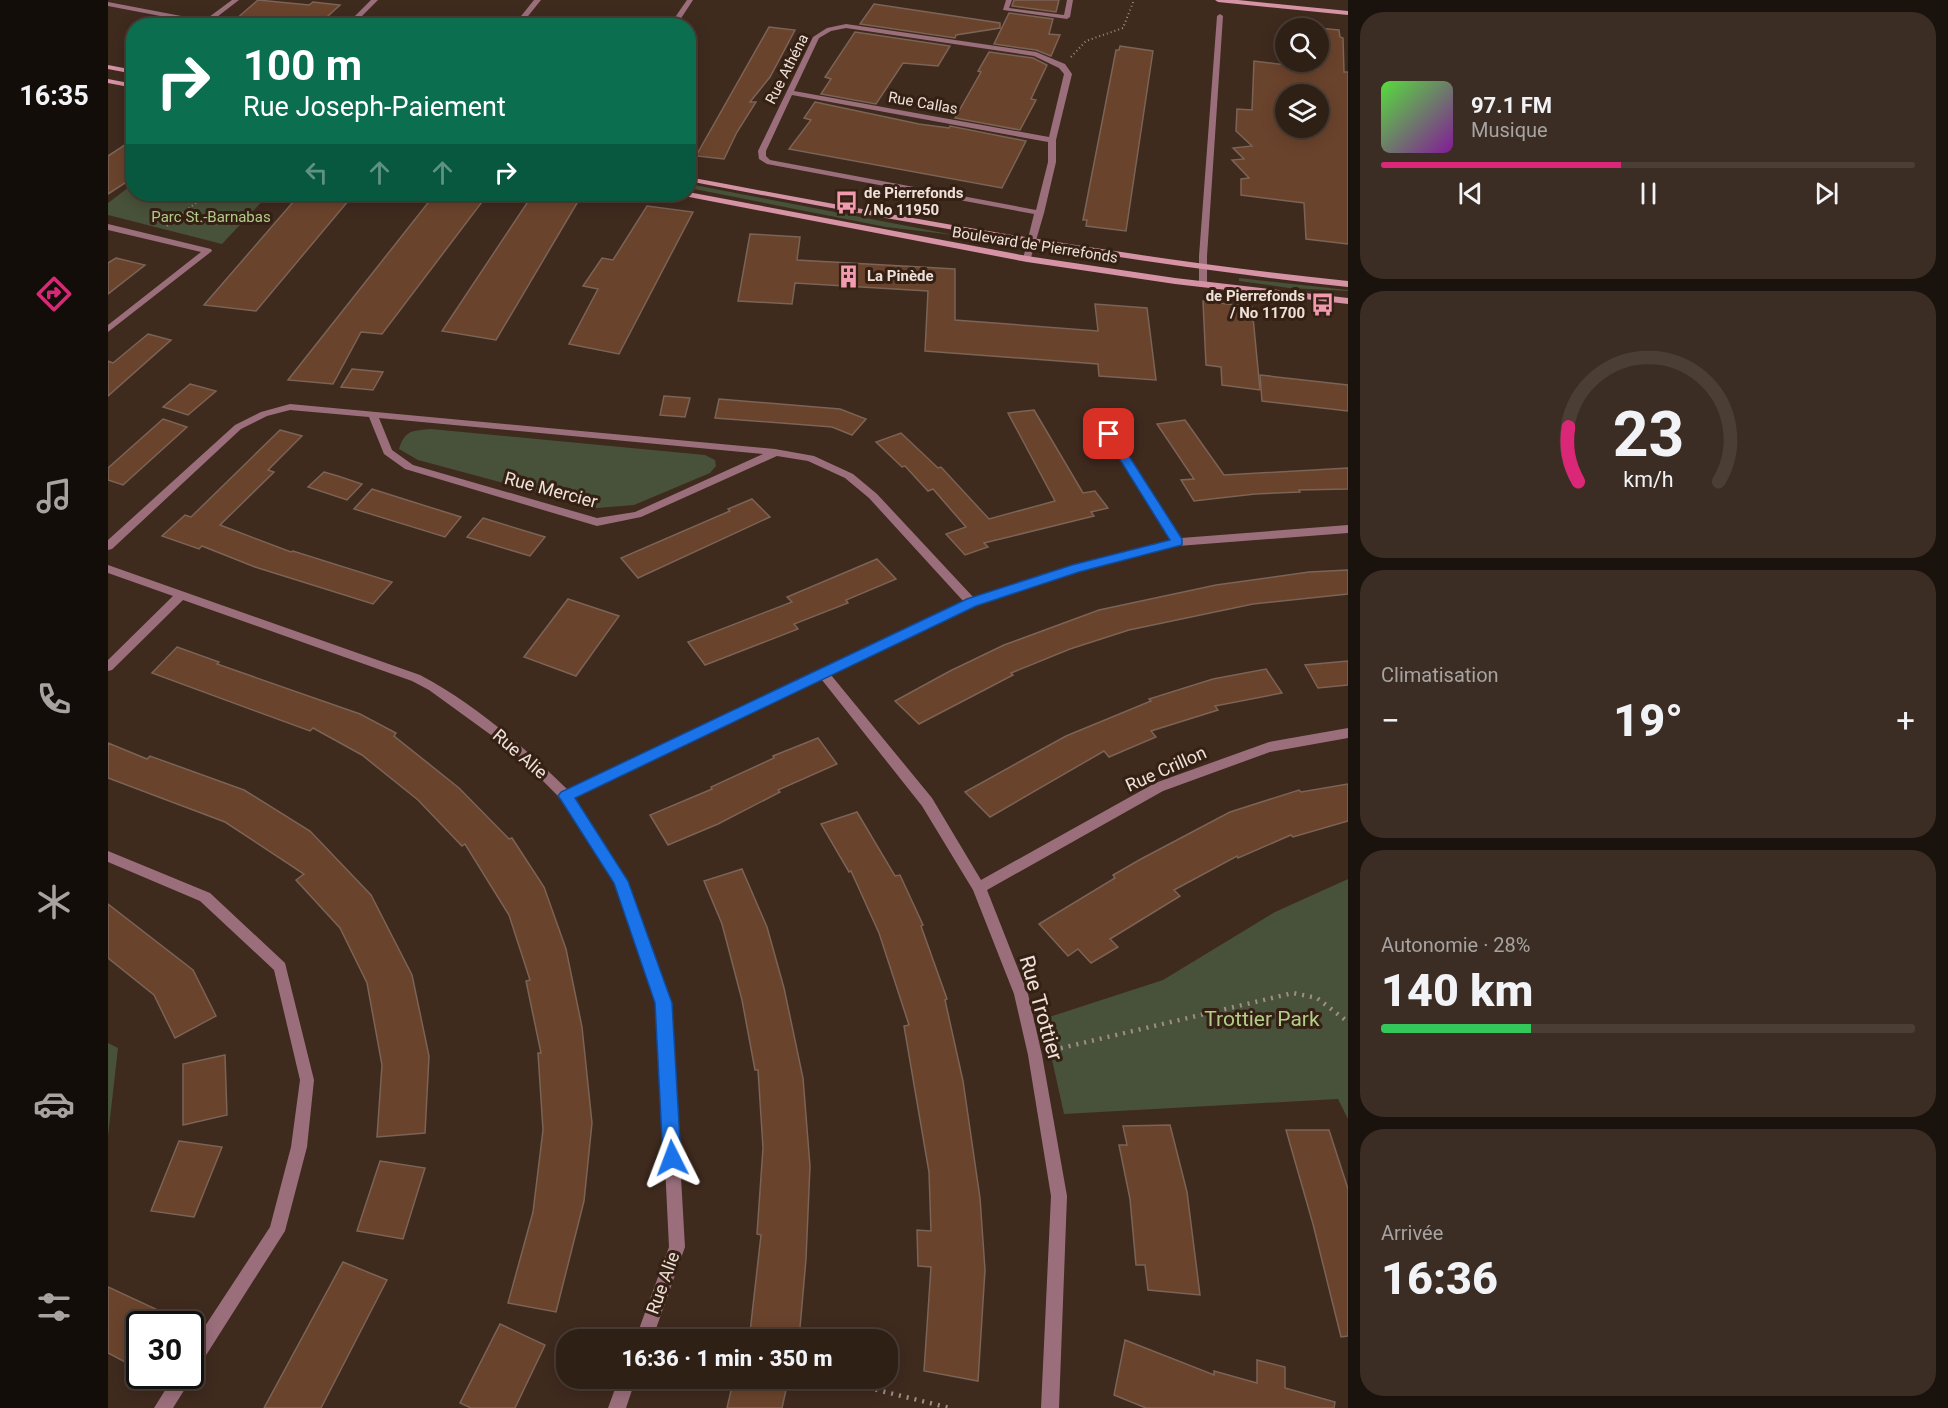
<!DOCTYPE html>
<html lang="fr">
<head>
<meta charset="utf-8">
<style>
  body { margin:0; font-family:Roboto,sans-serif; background:#3b2d23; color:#f1f3f6; height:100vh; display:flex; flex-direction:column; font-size:22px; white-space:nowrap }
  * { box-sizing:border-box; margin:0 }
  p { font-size:20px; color:#a7a3a1 }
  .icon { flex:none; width:33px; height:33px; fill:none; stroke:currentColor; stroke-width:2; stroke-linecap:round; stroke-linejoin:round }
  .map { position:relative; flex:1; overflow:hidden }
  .panel { display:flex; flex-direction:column; gap:12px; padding:12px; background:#1a120c; width:600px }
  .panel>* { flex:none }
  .hud { position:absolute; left:18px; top:18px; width:570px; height:183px; border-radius:24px; box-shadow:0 3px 15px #0003,0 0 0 2px #4a3e35; background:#0b6e4f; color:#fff; overflow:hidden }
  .tools { position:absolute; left:1167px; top:18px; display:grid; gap:12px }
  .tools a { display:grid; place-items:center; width:54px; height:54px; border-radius:50%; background:#2f2016; box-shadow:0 3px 15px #0003,0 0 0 2px #4a3e35; font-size:30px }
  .speed { position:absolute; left:18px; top:1311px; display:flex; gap:12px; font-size:30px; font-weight:700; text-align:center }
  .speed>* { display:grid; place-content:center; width:78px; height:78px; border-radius:50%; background:#2f2016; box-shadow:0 3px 15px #0003,0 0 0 2px #4a3e35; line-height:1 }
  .speed .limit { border:3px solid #111; border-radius:9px; background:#fff; color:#111 }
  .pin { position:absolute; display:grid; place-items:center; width:51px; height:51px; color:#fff; margin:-26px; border-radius:12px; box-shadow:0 3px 9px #0006 }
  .me { position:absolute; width:66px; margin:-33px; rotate:357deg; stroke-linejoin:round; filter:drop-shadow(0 0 4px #0008) }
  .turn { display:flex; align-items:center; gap:21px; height:126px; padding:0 18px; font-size:27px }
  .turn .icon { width:78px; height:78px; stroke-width:2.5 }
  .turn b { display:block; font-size:42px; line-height:51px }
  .lanes { display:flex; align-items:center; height:57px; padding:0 18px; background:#0003; justify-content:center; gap:30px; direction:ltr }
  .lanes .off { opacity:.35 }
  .big { font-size:45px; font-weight:800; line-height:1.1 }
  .panel .tile { flex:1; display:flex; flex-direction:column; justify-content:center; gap:9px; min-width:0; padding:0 21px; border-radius:24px; background:#3b2d23 }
  .panel .dial { align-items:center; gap:0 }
  .dial svg { height:156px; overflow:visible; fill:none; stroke:#4a3e35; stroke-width:7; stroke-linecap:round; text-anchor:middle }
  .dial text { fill:#f1f3f6; stroke:none }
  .song { display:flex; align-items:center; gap:18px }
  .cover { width:72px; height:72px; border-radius:9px; background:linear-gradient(135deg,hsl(110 70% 55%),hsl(290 70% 35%)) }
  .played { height:6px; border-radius:3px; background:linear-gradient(90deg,#db2777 45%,#4a3e35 45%) }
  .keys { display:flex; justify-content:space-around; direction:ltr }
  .heat { display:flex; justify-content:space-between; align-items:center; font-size:33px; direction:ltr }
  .charge { height:9px; border-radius:4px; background:linear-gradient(90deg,#34c759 28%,#4a3e35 0) }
  .trip { position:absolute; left:448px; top:1329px; width:342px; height:60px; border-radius:24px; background:#2f2016; box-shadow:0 3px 15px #0003,0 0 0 2px #4a3e35; font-weight:800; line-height:60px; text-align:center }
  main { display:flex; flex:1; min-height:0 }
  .tab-bar { display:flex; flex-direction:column; width:108px; justify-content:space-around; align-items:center; background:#130d09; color:#a7a3a1 }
  .tab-bar .icon { width:42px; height:42px }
  .tab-bar .on { color:#db2777 }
  .tab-bar b { font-size:27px; color:#f1f3f6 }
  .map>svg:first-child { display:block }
</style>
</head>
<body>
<main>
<nav class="tab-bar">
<b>16:35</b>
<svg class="icon on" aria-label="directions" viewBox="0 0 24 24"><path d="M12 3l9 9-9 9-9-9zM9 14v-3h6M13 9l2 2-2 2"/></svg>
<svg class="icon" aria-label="music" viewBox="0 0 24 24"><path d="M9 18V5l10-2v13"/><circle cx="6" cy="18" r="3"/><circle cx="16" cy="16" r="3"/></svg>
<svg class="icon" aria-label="phone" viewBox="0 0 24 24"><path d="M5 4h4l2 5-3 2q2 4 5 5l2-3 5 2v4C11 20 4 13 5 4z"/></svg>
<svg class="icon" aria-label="climate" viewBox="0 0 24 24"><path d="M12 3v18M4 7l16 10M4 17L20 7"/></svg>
<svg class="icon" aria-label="car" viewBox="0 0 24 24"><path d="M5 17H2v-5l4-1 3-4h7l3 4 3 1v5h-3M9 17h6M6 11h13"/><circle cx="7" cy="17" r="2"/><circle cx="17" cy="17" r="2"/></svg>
<svg class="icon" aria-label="filters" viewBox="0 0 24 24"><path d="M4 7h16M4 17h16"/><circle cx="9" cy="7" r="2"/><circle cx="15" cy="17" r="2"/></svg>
</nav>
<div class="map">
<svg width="1240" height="1408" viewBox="0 0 1240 1408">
  <rect width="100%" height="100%" fill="#3f2a1e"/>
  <g fill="#485139">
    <path d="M25,184l1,10h135l-47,50 -114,-29v-12z"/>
    <path d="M581,184l265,51 -68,-8 -197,-39z"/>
    <path d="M1131,278l109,12v1l-59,-3 -50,-7z"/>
    <path d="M323,429l274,26 10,5 1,6 -6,7 -76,32 -37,3 -179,-48 -19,-11c6,-20 14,-18 32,-20z"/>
    <path d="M1240,879v240l-10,-20 -274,15 -21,-95 120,-39 112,-68z"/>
    <path d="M0,1043l10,5 -10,88z"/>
  </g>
  <g fill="#6a432c" stroke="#7b6355" stroke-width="1.5" fill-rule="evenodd">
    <path d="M150,0l51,5 4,-3 27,3 -23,21h-89z"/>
    <path d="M906,0h45l-3,12 -44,-6z"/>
    <path d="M766,4l126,19v5l-44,7 -1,3 -95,-14z"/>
    <path d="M901,13l44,6 -4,15 11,1 -9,21 -15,-6 -42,-6z"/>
    <path d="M661,27l26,3 -25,47 -20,25h6l-19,30 -13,27 -28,-3z"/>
    <path d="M1210,28l21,2 1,7 3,1 1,34h4v172l-42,-5 -2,-36 -63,-8v-16l8,-1 -17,-18 12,-1 -11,-11 19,-2 -16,-15 1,-22 15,1 2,-49 64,8zM1178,94h32v34h-32z"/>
    <path d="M747,32l95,14 -12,20 -35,-3 -27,41 -55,-10 10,-15 -6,-2z"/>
    <path d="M1012,46l33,5 -27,180 -40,-5 1,-6h-4l33,-170h3z"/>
    <path d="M881,52l44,6 14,7 -16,34 5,1 -16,30 -65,-12 26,-46 -3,-1z"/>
    <path d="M707,102l104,22 30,4 1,-2 76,15 -24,47 -213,-39 22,-29 -7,-2z"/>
    <path d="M26,139v38l-26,17v-38z"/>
    <path d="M192,194h54l-98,117 -52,-6z"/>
    <path d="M327,194h53l-106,140 -21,-2 -28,52 -45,-4z"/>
    <path d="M425,194h19l28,4 -84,142 -54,-9z"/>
    <path d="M539,206l46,6 -74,142 -50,-10 29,-55 -15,-3 19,-28 11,2z"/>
    <path d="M642,234l50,3 -3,23 158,9v51l143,11 -3,-27 52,4 9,72 -57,-4 -1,-12 -173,-13 3,-60 -133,-8 -3,21 -54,-3z"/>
    <path d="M8,258l29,7 -37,29v-31z"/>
    <path d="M1095,301l49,6 8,83 -38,-5 -1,-18 -15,-2z"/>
    <path d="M40,334l23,6 -63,56v-35l5,2z"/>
    <path d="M244,369l31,3 -10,18 -32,-3z"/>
    <path d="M1152,375l88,10v26l-86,-10z"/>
    <path d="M82,384l26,7 -28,24 -25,-8z"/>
    <path d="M556,396l26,2 -5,19 -25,-2z"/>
    <path d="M611,399l121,10 26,10 -14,16 -20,-8 -117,-9z"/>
    <path d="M926,410l49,83 12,-2 13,17 -17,4 3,4 -110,27 4,4 -23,8 -19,-21 20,-7 -33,-38 -5,2 -23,-25 -3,1 -26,-25 25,-9 37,35 3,-1 48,52 66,-18 -47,-88z"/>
    <path d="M55,419l24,8 -64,58 -15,-5v-12z"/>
    <path d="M1077,420l39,55 124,-7v21l-49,1 1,2 -45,2 -61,7 -13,-21 13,-1 -37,-55z"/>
    <path d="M172,430l22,6 -34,34 6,2 -54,53 71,27 2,-1 99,31 -19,22 -118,-37 -53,-21 -3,3 -37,-13 23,-21 6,2z"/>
    <path d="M216,472l14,4 24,8 -15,16 -39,-13z"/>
    <path d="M264,489l38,12 51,16 -16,20 -91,-28z"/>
    <path d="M644,499l18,18 -132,61 -17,-20 109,-47 -2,-2z"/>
    <path d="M375,518l62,19 -15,19 -63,-19z"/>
    <path d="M769,559l19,20 -50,21 2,3 -54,21 4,5 -93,36 -17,-23 104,-40 -5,-5z"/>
    <path d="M1240,570v24l-95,10 -124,26 -59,19 -59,24 2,2 -94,49 -24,-23 55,-30 54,-26 95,-35 117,-25 93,-13z"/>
    <path d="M460,599l51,17 -43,60 -52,-19z"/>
    <path d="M69,647l42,15 -2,2 143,50 36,19 -2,3 65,52 50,51 3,-1 32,49 22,62 16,78 10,96 -8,78 -28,111 -48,-9 25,-91 10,-82 -5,-77h3l-15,-72 4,-1 -21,-65 -44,-71 -3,2 -44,-46 -56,-45 -49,-27 -3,3 -158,-58z"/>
    <path d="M1240,661v24l-30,3 -13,-23z"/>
    <path d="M1158,669l16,24 -67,13 3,4 -67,21 5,6 -47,20 -5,-6 -114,66 -25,-25 101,-56 85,-35 -2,-2 64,-20z"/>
    <path d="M710,738l19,26 -59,26 2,2 -62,32 -50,21 -18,-30 62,-26 -1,-2 63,-29 -1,-2z"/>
    <path d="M0,743l39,16 3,-3 94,34 66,41 61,64 41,80 17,81 -4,77 -48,4 5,-72 -15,-82 -27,-55 -44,-48 8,-6 -79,-52 -117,-44z"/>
    <path d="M1240,784v37l-55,16 -2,-2 -53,23 -1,-2 -63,34 6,6 -70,43 8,8 -27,16 -13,-14 -10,7 -29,-32 76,-46 -2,-3 28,-16 89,-47 69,-22 2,2z"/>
    <path d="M749,812l38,64 5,-1 23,50 -2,1 26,73 -2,1 18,81 17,117 5,72 -7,111 -54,-10 7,-104 -13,-1 -1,-36 14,1 -2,-59 -25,-146 5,-1 -30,-92 -28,-62 -2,1 -28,-48z"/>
    <path d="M634,869l25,58 17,61 19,90 7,88 -4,93 -7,80 -49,-7 11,-97 -4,-1 6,-86 -5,-78h-3l-13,-70 -20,-76 -18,-43z"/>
    <path d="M0,904l85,66 23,46 -41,22 -21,-43 -46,-37z"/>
    <path d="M117,1055l2,60 -44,10v-61z"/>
    <path d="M1062,1125l17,67 13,103 -52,-5 -3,-25h-9l-6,-66 -11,-54h8l-4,-19z"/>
    <path d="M1178,1130h43l19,59v147l-7,1 -28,-113z"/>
    <path d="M71,1141l43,6 -28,70 -43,-6z"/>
    <path d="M272,1161l45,7 -22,71 -46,-8z"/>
    <path d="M235,1262l44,18 -66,128h-57z"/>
    <path d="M0,1287l52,24 -8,13h-12v19l-13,20 -19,-10z"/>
    <path d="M392,1324l45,21 -30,63h-44l-11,-5z"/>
    <path d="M1017,1340l89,35v-4l43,12v-23l28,7v21l50,14 -1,6h-188l-32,-13z"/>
    <path d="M626,1378h12l40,12 -4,18h-55z"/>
  </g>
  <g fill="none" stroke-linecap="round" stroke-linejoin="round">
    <g stroke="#9f8e84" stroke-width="2" stroke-dasharray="1 3" stroke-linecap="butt">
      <path d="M963,57l15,-16 37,-13 11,-28"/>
      <path d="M59,226l40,-32"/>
    </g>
    <g stroke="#9f8e84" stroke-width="4.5" stroke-dasharray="2 6" stroke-linecap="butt">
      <path d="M945,1050l240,-57 24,5 31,24"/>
      <path d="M721,1378l121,30"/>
    </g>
    <g fill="#9a6f7b" fill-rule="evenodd">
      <path d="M898,0h6l-3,8 55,7 3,-15h6l-3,17 -3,2 -64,-9z"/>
      <path d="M1112,14l3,2 -16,240v28l-4,3 -4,-3v-28l18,-240z"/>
    </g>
    <g fill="#9a6f7b" fill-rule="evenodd">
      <path d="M124,0h7l-26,20 -16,3 -89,-17v-4l89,17 12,-2z"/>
      <path d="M263,0h7l-26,26h-7z"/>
      <path d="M426,0h7l-21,26h-7z"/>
      <path d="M579,0h6l-17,26h-7z"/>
      <path d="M738,24l190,28 29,12 7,10 -16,66v22l-12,51 -14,48 -7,-2 11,-45 -267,-50 -8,-5 -1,-8 55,-114 14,-9zM738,28l188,28 25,12 5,6 -15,63 -255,-46 25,-53 12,-7zM684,95l256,47v20l-12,48 -266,-50 -4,-4v-5z"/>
      <path d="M0,224l103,25 1,2 -104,81v-7l93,-73 -93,-22z"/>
      <path d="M182,404l485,45 39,7 39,18 24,20 97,104 99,-33 98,-25 -78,-124 5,-3 5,3 78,122 167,-13v8l-170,13 -98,25 -104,35 -145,69 101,123 49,82 174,-97 114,-41 79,-14v10l-78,14 -107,39 -176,99 41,104 14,61 25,141 -8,212h-18l10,-212 -23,-141 -14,-61 -41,-104 -51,-84 -100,-126 -248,118 53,83 44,122 14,244 -33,93h-17l34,-93 -12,-244 -43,-120 -52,-83 -49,-49 -84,-61 -17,-9 -229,-81 -71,70 -4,1v-11l65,-64 -65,-23v-8l312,110c55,29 103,71 148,115l396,-188 -95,-104 -24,-20 -37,-17 -31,-5 -136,61 -44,9 -192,-57 -21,-15 -15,-37 -79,-7 -23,6 -26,13 -129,120 -4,1v-10l127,-115 26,-13zM271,418l384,36 -128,58 -38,6 -184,-53 -21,-15z"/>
      <path d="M0,851l102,42 75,70 29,117 -7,67 -22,84 -89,140 -5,2 2,3 -20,32h-19l20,-32h16v-27l80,-122 21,-80 9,-67 -26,-110 -74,-69 -92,-39z"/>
      <path d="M511,1378h17l-10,30h-18z"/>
    </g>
    <g fill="#d693a5" fill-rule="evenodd">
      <path d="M1107,0h23l110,11v4l-130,-13z"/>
      <path d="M0,65l26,5v4l-26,-5z"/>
      <path d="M0,79l26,5v4l-26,-5z"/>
      <path d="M580,177c219,41 438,81 660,104v6c-222,-24 -441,-64 -660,-106z"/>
      <path d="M580,192l339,64 148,22 173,20v6l-173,-20 -148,-22 -343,-66 -4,-2z"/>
    </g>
  </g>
  <path fill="#1a73e8" stroke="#114b97" stroke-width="1.5" d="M1001,430l4,1 69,108v6l-103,27 -103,34 -401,192 53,83 44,122 9,155 -3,6 -6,3 -6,-3 -3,-6 -8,-155 -41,-120 -53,-83 -3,-4 3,-4 406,-193 105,-34 98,-25 -66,-106z"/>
  <defs>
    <symbol id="bus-bare" viewBox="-9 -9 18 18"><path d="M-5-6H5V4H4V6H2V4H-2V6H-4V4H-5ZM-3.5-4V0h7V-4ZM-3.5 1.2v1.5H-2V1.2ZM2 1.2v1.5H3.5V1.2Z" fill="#f29aaf" stroke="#352014" stroke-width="2.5" paint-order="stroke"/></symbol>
    <symbol id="building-bare" viewBox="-9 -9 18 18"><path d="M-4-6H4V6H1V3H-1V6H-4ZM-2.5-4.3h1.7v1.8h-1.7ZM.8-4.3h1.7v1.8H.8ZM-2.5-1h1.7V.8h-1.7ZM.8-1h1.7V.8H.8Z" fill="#f29aaf" stroke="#352014" stroke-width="2.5" paint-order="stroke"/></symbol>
  </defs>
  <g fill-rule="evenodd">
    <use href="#bus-bare" x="722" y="186" width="33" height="33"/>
    <use href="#building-bare" x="724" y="260" width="33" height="33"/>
    <use href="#bus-bare" x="1198" y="288" width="33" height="33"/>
  </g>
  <g text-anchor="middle" stroke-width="6" stroke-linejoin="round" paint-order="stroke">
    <g font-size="15" fill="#efe1d9" stroke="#352014">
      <text transform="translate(679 69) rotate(-63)" y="5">Rue Athéna</text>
      <text transform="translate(815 103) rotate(10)" y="5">Rue Callas</text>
      <text transform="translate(927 245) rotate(9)" y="5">Boulevard de Pierrefonds</text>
    </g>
    <g font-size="15" font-weight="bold" fill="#efe1d9" stroke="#352014" text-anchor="start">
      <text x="756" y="198">de Pierrefonds<tspan x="756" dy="17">/ No 11950</tspan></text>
      <text x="759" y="281">La Pinède</text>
      <text x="1197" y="301" text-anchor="end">de Pierrefonds<tspan x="1197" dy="17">/ No 11700</tspan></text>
    </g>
    <g font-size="15" fill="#b3ce8b" stroke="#352014">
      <text x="103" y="222">Parc St.-Barnabas</text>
    </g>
    <g font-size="18" fill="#efe1d9" stroke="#352014">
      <text transform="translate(443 490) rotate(15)" y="6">Rue Mercier</text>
      <text transform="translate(412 754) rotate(41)" y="6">Rue Alie</text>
      <text transform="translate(1058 769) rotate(-24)" y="6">Rue Crillon</text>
      <text transform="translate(555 1283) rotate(-70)" y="6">Rue Alie</text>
    </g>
    <g font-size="21" fill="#efe1d9" stroke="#352014">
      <text transform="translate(933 1008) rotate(74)" y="7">Rue Trottier</text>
    </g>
    <g font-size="21" fill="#b3ce8b" stroke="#352014">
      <text x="1154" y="1026">Trottier Park</text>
    </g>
  </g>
</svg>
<div class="tools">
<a><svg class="icon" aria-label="search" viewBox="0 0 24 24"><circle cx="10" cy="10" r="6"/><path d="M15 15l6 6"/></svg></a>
<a><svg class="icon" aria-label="layers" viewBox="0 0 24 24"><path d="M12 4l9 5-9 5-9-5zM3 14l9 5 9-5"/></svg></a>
</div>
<div class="speed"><div class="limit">30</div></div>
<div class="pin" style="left:1001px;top:434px;background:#d93025"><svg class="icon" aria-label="arrive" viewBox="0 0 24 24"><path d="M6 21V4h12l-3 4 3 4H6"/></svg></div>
<svg class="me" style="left:564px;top:1158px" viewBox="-20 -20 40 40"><path d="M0-17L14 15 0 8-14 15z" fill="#1a73e8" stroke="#fff" stroke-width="4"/></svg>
<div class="trip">16:36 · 1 min · 350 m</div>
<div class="hud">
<div class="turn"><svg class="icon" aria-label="right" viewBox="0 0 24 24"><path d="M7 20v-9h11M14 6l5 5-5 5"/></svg><div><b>100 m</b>Rue Joseph-Paiement</div></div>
<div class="lanes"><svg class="icon off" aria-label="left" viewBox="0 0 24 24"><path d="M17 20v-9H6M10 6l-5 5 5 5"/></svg><svg class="icon off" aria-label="ahead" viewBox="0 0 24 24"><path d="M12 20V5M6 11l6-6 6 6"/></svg><svg class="icon off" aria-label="ahead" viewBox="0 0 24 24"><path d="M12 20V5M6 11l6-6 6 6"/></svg><svg class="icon" aria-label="right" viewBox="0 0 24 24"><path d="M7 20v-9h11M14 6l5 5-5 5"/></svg></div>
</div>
</div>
<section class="panel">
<div class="tile">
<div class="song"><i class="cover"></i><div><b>97.1 FM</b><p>Musique</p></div></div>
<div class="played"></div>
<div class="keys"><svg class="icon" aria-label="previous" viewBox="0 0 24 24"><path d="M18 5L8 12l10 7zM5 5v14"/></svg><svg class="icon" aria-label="pause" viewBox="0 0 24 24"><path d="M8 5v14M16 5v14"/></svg><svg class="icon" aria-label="next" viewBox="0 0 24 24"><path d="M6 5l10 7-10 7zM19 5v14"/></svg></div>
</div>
<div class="tile dial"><svg viewBox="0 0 100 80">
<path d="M14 69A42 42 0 1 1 86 69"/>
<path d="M14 69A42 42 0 0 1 9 41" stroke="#db2777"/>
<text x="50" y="56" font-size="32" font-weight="700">23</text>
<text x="50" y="72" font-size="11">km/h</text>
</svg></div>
<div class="tile"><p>Climatisation</p>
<div class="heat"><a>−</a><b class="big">19°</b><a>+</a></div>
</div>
<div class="tile"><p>Autonomie · 28%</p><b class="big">140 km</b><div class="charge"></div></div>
<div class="tile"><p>Arrivée</p><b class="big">16:36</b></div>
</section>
</main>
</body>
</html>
